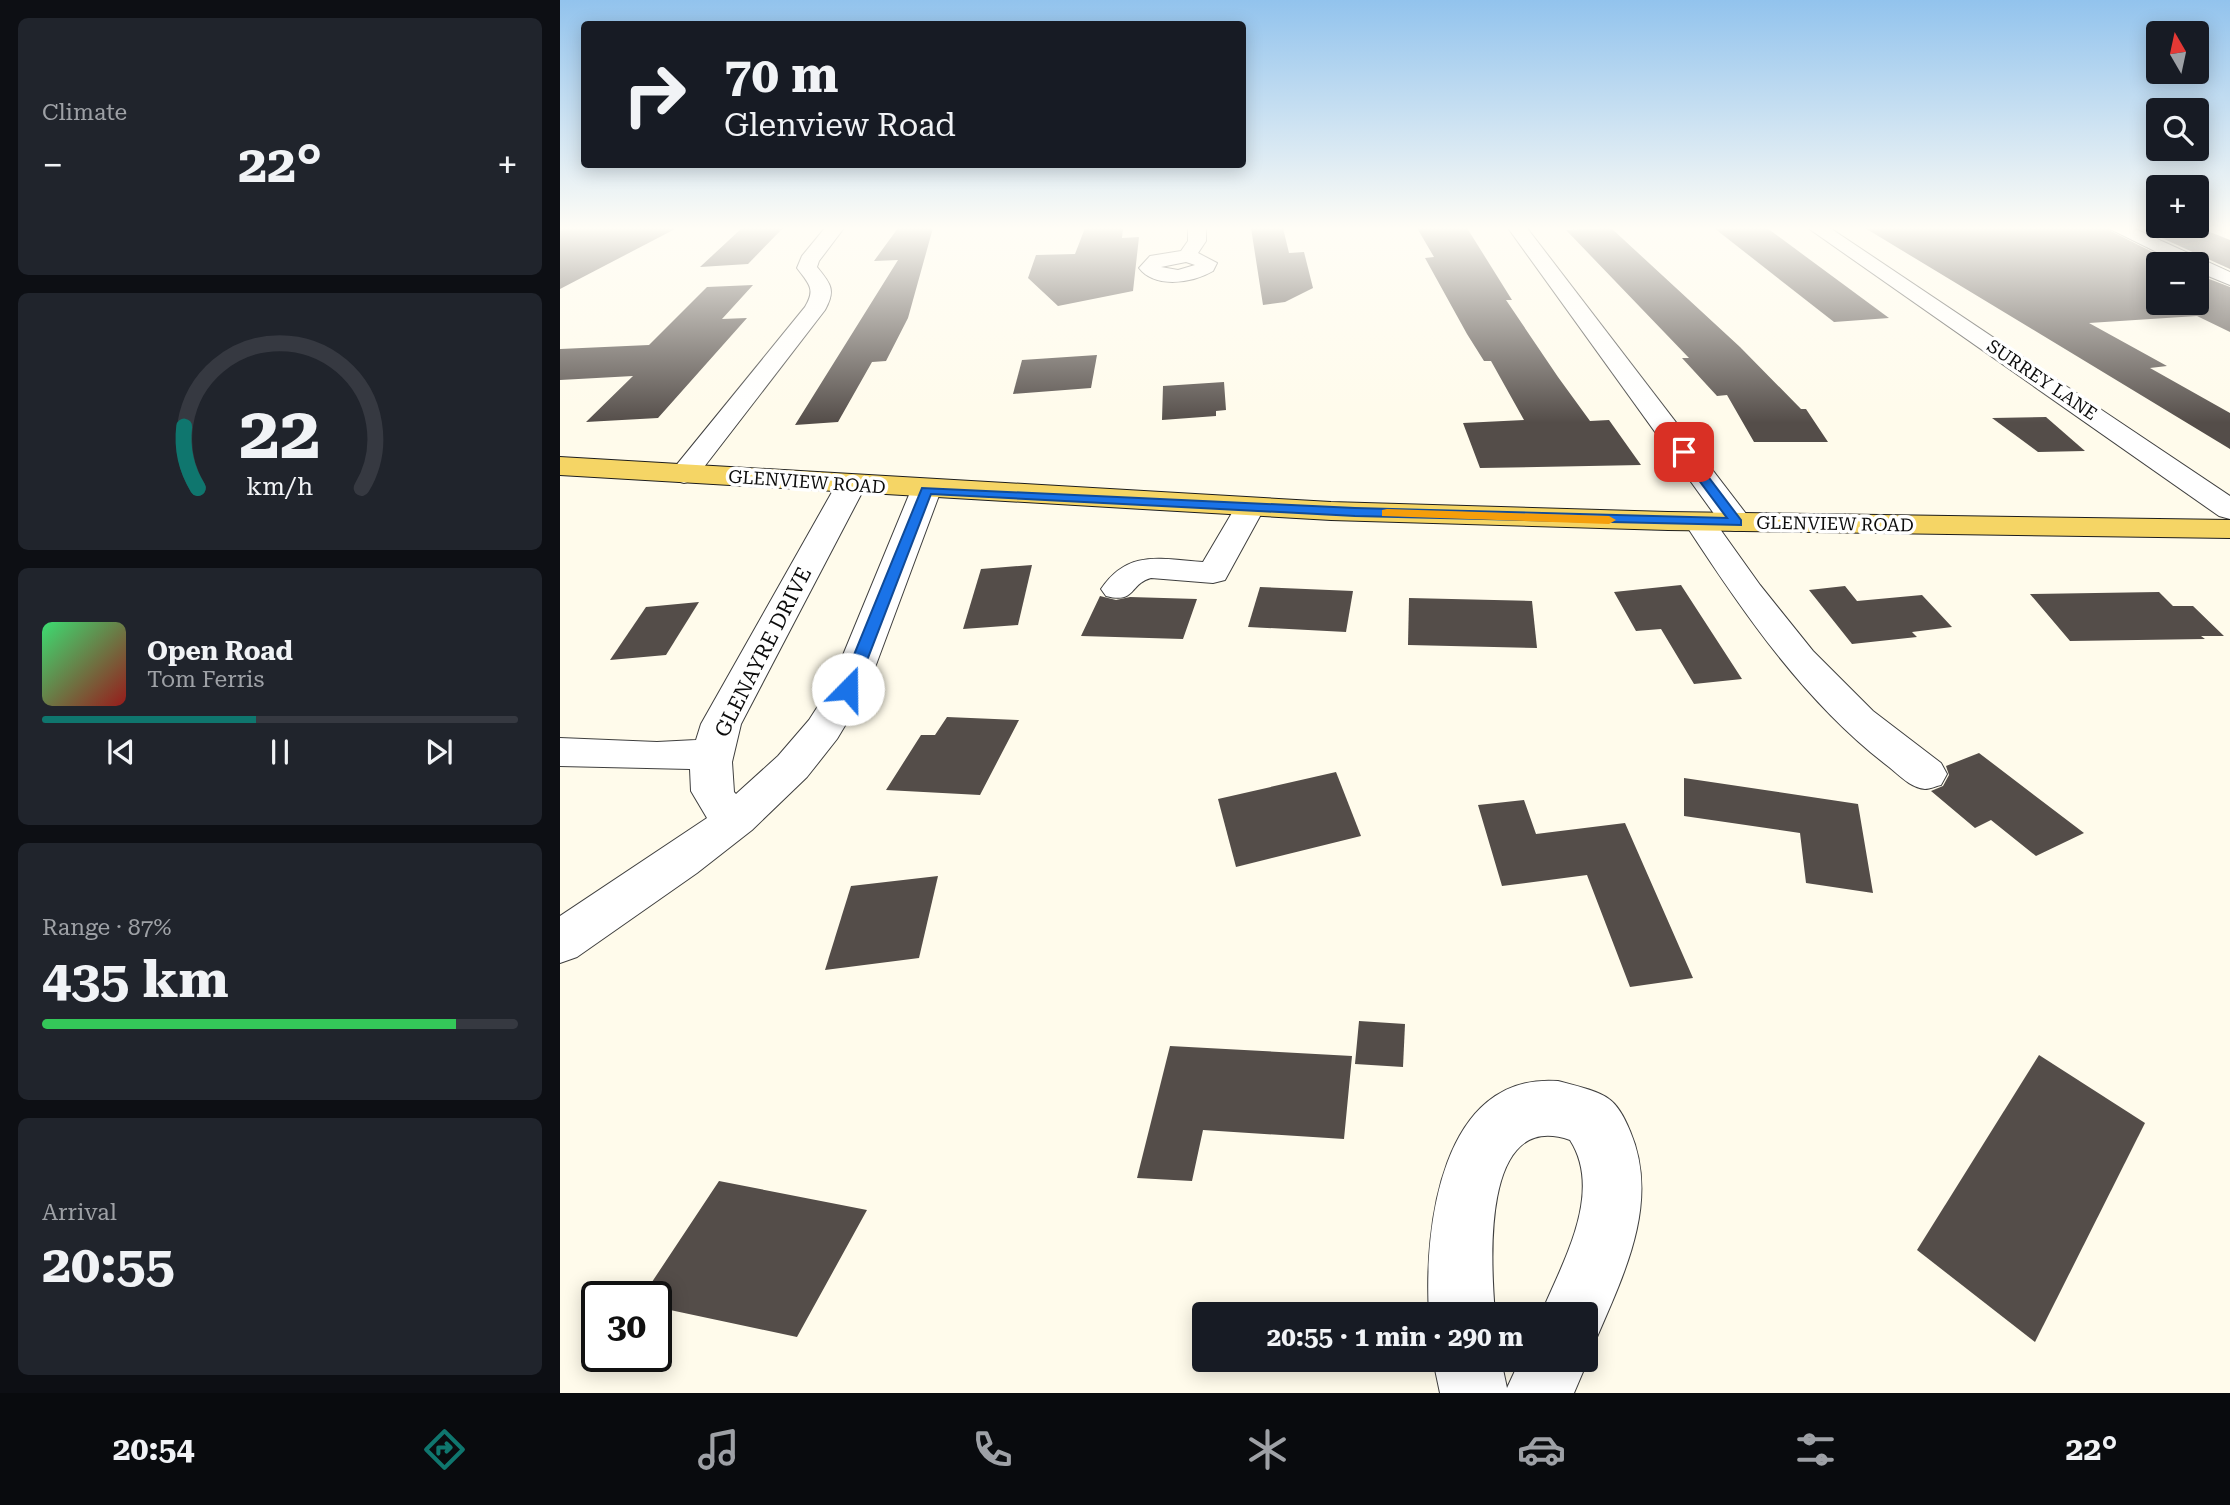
<!DOCTYPE html>
<html lang="en">
<head>
<meta charset="utf-8">
<style>
  body { margin:0; font-family:"Roboto Serif",serif; background:#20242c; color:#f1f3f6; height:100vh; display:flex; flex-direction:column; font-size:26px; white-space:nowrap }
  * { box-sizing:border-box; margin:0 }
  p { font-size:23px; color:#9ea1a6 }
  .icon { flex:none; width:38px; height:38px; fill:none; stroke:currentColor; stroke-width:2; stroke-linecap:round; stroke-linejoin:round }
  .map { position:relative; flex:1; overflow:hidden }
  .drawer { display:flex; flex-direction:column; gap:18px; padding:18px; background:#0d0f14; width:560px }
  .drawer>* { flex:none }
  .guide { position:absolute; left:21px; top:21px; width:665px; height:147px; border-radius:7px; box-shadow:0 4px 18px #0003; background:#171b24; color:#f1f3f6; overflow:hidden }
  .needle { width:46px; rotate:351deg }
  .fabs { position:absolute; left:1586px; top:21px; display:grid; gap:14px }
  .fabs a { display:grid; place-items:center; width:63px; height:63px; border-radius:7px; background:#171b24; box-shadow:0 4px 18px #0003; font-size:35px }
  .speed { position:absolute; left:21px; top:1281px; display:flex; gap:14px; font-size:35px; font-weight:700; text-align:center }
  .speed>* { display:grid; place-content:center; width:91px; height:91px; border-radius:50%; background:#171b24; box-shadow:0 4px 18px #0003; line-height:1 }
  .speed .limit { border:4px solid #111; border-radius:10px; background:#fff; color:#111 }
  .pin { position:absolute; display:grid; place-items:center; width:60px; height:60px; color:#fff; margin:-30px; border-radius:14px; box-shadow:0 4px 10px #0006 }
  .me { position:absolute; width:77px; margin:-38px; rotate:22deg; stroke-linejoin:round; filter:drop-shadow(0 0 5px #0008) }
  .turn { display:flex; align-items:center; gap:24px; height:147px; padding:0 28px; font-size:32px }
  .turn .icon { width:91px; height:91px; stroke-width:2.5 }
  .turn b { display:block; font-size:49px; line-height:60px }
  .big { font-size:52px; font-weight:700; line-height:1.1 }
  .drawer .widget { flex:1; display:flex; flex-direction:column; justify-content:center; gap:10px; min-width:0; padding:0 24px; border-radius:10px; background:#20242c }
  .drawer .dial { align-items:center; gap:0 }
  .dial svg { height:182px; overflow:visible; fill:none; stroke:#363941; stroke-width:7; stroke-linecap:round; text-anchor:middle }
  .dial text { fill:#f1f3f6; stroke:none }
  .song { display:flex; align-items:center; gap:21px }
  .cover { width:84px; height:84px; border-radius:10px; background:linear-gradient(135deg,hsl(140 70% 55%),hsl(0 70% 35%)) }
  .played { height:7px; border-radius:4px; background:linear-gradient(90deg,#0f766e 45%,#363941 45%) }
  .keys { display:flex; justify-content:space-around; direction:ltr }
  .heat { display:flex; justify-content:space-between; align-items:center; font-size:38px; direction:ltr }
  .charge { height:10px; border-radius:5px; background:linear-gradient(90deg,#34c759 87%,#363941 0) }
  .trip { position:absolute; left:632px; top:1302px; width:406px; height:70px; border-radius:7px; background:#171b24; box-shadow:0 4px 18px #0003; font-weight:700; line-height:70px; text-align:center }
  .tab-bar { display:flex; height:112px; justify-content:space-around; align-items:center; background:#090b0e; color:#9ea1a6 }
  .tab-bar .icon { width:49px; height:49px }
  .tab-bar .selected { color:#0f766e }
  .tab-bar b { font-size:32px; color:#f1f3f6 }
  main { display:flex; flex:1; min-height:0 }
  .map>svg:first-child { display:block }
</style>
</head>
<body>
<main>
<section class="drawer">
<div class="widget"><p>Climate</p>
<div class="heat"><a>−</a><b class="big">22°</b><a>+</a></div>
</div>
<div class="widget dial"><svg viewBox="0 0 100 80">
<path d="M14 69A42 42 0 1 1 86 69"/>
<path d="M14 69A42 42 0 0 1 8 42" stroke="#0f766e"/>
<text x="50" y="56" font-size="32" font-weight="700">22</text>
<text x="50" y="72" font-size="11">km/h</text>
</svg></div>
<div class="widget">
<div class="song"><i class="cover"></i><div><b>Open Road</b><p>Tom Ferris</p></div></div>
<div class="played"></div>
<div class="keys"><svg class="icon" aria-label="previous" viewBox="0 0 24 24"><path d="M18 5L8 12l10 7zM5 5v14"/></svg><svg class="icon" aria-label="pause" viewBox="0 0 24 24"><path d="M8 5v14M16 5v14"/></svg><svg class="icon" aria-label="next" viewBox="0 0 24 24"><path d="M6 5l10 7-10 7zM19 5v14"/></svg></div>
</div>
<div class="widget"><p>Range · 87%</p><b class="big">435 km</b><div class="charge"></div></div>
<div class="widget"><p>Arrival</p><b class="big">20:55</b></div>
</section>
<div class="map">
<svg width="1670" height="1393" viewBox="0 0 1670 1393">
  <rect width="100%" height="100%" fill="#fffbeb"/>
  <g fill="#544d49">
    <path d="M0,228h117l-117,61z"/>
    <path d="M182,228h41l-35,36 -48,3z"/>
    <path d="M338,228h35l-25,90 -22,43 -14,1 -34,60 -43,3 103,-165 -24,1z"/>
    <path d="M525,228h38l-1,10 17,-1 -6,54 -75,15 -30,-28 8,-23 39,-1z"/>
    <path d="M691,228h32l6,25 15,-1 9,36 -28,14 -22,3z"/>
    <path d="M857,228h50l45,72h-6l52,77 32,44 19,-1 32,45 -161,3 -17,-45 61,-3 -33,-59h-7l-17,-27 -42,-76 9,-1z"/>
    <path d="M1051,228l129,119 61,62h5l22,33h-74l-27,-47 -10,1 -35,-38h7l-123,-128z"/>
    <path d="M1154,228h53l122,90 -55,4z"/>
    <path d="M1305,228h240l71,36h-18v39h38v-29l34,13v45l-33,-16 -108,7 78,43 -17,2 80,45v36z"/>
    <path d="M1580,228h60l30,12v29z"/>
    <path d="M193,285l-31,34 25,-1 -89,100 -72,4 47,-46 -73,4v-31l89,-4 58,-58z"/>
    <path d="M537,355l-6,33 -78,6 9,-34z"/>
    <path d="M664,382l2,28 -10,1v5l-54,4 1,-34z"/>
    <path d="M1486,417l39,34 -47,1 -46,-34z"/>
    <path d="M472,565l-14,60 -55,4 18,-60z"/>
    <path d="M1121,585l61,94 -48,5 -33,-55 -25,2 -22,-39z"/>
    <path d="M1285,586l12,15 65,-6 30,32 -40,5 5,5 -65,7 -43,-54z"/>
    <path d="M700,587l93,4 -7,41 -98,-5z"/>
    <path d="M1599,592l14,14h20l31,30h-23l4,3 -135,2 -40,-47z"/>
    <path d="M540,596l16,4 14,-3 67,2 -14,40 -102,-3z"/>
    <path d="M849,598l123,3 5,47 -129,-3z"/>
    <path d="M139,602l-33,53 -56,5 36,-53z"/>
    <path d="M387,717l72,3 -39,75 -94,-5 35,-55h14z"/>
    <path d="M1419,753l105,80 -48,23 -45,-36 -16,8 -44,-37 12,-5 6,-11 -3,-9z"/>
    <path d="M776,772l25,64 -125,31 -18,-68z"/>
    <path d="M1124,778l174,26 15,89 -67,-10 -6,-50 -116,-17z"/>
    <path d="M964,800l12,34 89,-11 68,155 -63,9 -43,-112 -85,11 -24,-81z"/>
    <path d="M378,876l-19,82 -94,12 26,-84z"/>
    <path d="M799,1021l46,3 -2,43 -48,-3z"/>
    <path d="M610,1046l182,10 -8,83 -141,-9 -11,51 -55,-3z"/>
    <path d="M1479,1055l106,68 -110,219 -118,-92z"/>
    <path d="M159,1181l148,29 -70,127 -141,-30v-10h-14z"/>
  </g>
  <g fill="none" stroke-linecap="round" stroke-linejoin="round">
    <defs>
      <g id="minor">
        <path d="M265,228h19l-25,33 -2,6c14,17 19,23 8,43l-131,170 -10,3 -10,-3 -4,-6 4,-6 131,-161c11,-18 4,-23 -8,-39l5,-12z"/>
        <path d="M628,228h18v13l-8,12 19,10 -4,8c-20,12 -58,18 -74,-3l11,-12 31,-5 7,-10zM626,262l9,3 -17,5 -17,-3z"/>
        <path d="M948,228h19l220,287 4,7 -4,7 -11,2 -11,-2z"/>
        <path d="M1248,228h22l400,268v23l-11,-3z"/>
        <path d="M1548,228h25l97,44v13l-34,-14v-7h-15z"/>
        <path d="M291,476l10,3 5,6 -125,239 -9,38 2,30 2,2 42,-38 31,-36 20,-31 82,-199 5,-6 10,-3 10,3 5,6 -74,199 -30,50 -30,38 -55,53 -55,43 -120,84 -17,6v-47l147,-98 -16,-27 -1,-22 -130,-3v-28l97,4 39,-2 5,-16 135,-239 5,-6z"/>
        <path d="M690,498l11,3 4,6 -40,73 -12,3 -62,-5c-22,6 -15,26 -45,18l-5,-7c27,-40 59,-30 102,-27l36,-61z"/>
        <path d="M1139,513l11,2 50,70 53,66 60,60 68,52 6,11 -6,11c-5,1 -11,4 -16,4 -14,-1 -26,-14 -36,-22 -85,-65 -147,-156 -205,-245l4,-7z"/>
        <path d="M998,1081c15,4 39,9 51,18 9,6 17,22 21,32 30,70 -5,141 -33,206l-11,5v-28h-45c21,-51 63,-121 29,-174 -90,-32 -79,125 -75,174h-66c-5,-84 11,-242 129,-233z"/>
        <path d="M1026,1355l2,5 -14,33h-134l-7,-33h68l6,28 13,-28h66z"/>
      </g>
      <path id="major" d="M0,457l771,45 337,10 562,8v18l-562,-8 -337,-10 -771,-45z"/>
    </defs>
    <use href="#minor" stroke="#3f3f3f" stroke-width="2"/>
    <use href="#major" stroke="#1d1d1d" stroke-width="2"/>
    <use href="#minor" fill="#fff" fill-rule="evenodd"/>
    <use href="#major" fill="#f5d565" fill-rule="evenodd"/>
  </g>
  <linearGradient id="sky" x2="0" y2="1"><stop stop-color="#92c3ed"/><stop offset="0.54" stop-color="#fffdf6"/><stop offset="1" stop-color="#fffdf6" stop-opacity="0"/></linearGradient>
  <rect width="1670" height="423" fill="url(#sky)"/>
  <path fill="#1a73e8" stroke="#114b97" stroke-width="2" d="M1120,450h8l53,70v5l-386,-9 -424,-22 -75,195 -8,5 -8,-5 82,-201 433,20 372,10 -49,-66z"/>
  <path fill="#f59e0b" d="M827,509l222,7 7,4 -7,4 -227,-8v-6z"/>
  <g text-anchor="middle" stroke-width="7" stroke-linejoin="round" paint-order="stroke">
    <g font-size="18" fill="#0c0c0c" stroke="#fff">
      <text transform="translate(1482 380) rotate(34)" y="6">SURREY LANE</text>
      <text transform="translate(247 482) rotate(4)" y="6">GLENVIEW ROAD</text>
      <text transform="translate(1275 524) rotate(1)" y="6">GLENVIEW ROAD</text>
    </g>
    <g font-size="21" fill="#0c0c0c" stroke="#fff">
      <text transform="translate(203 652) rotate(-63)" y="7">GLENAYRE DRIVE</text>
    </g>
  </g>
</svg>
<div class="fabs">
<a><svg class="needle" viewBox="-14 -14 28 28"><path d="M0-13l5 13h-10z" fill="#e53935"/><path d="M0 13l5-13h-10z" fill="#9ea1a6"/></svg></a>
<a><svg class="icon" aria-label="search" viewBox="0 0 24 24"><circle cx="10" cy="10" r="6"/><path d="M15 15l6 6"/></svg></a>
<a>+</a>
<a>−</a>
</div>
<div class="speed"><div class="limit">30</div></div>
<div class="pin" style="left:1124px;top:452px;background:#d93025"><svg class="icon" aria-label="arrive" viewBox="0 0 24 24"><path d="M6 21V4h12l-3 4 3 4H6"/></svg></div>
<svg class="me" style="left:288px;top:689px" viewBox="-20 -20 40 40"><circle r="19" fill="#fff"/><path d="M0-13L10 11 0 6-10 11z" fill="#1a73e8"/></svg>
<div class="trip">20:55 · 1 min · 290 m</div>
<div class="guide">
<div class="turn"><svg class="icon" aria-label="right" viewBox="0 0 24 24"><path d="M7 20v-9h11M14 6l5 5-5 5"/></svg><div><b>70 m</b>Glenview Road</div></div>
</div>
</div>
</main>
<nav class="tab-bar">
<b>20:54</b>
<svg class="icon selected" aria-label="directions" viewBox="0 0 24 24"><path d="M12 3l9 9-9 9-9-9zM9 14v-3h6M13 9l2 2-2 2"/></svg>
<svg class="icon" aria-label="music" viewBox="0 0 24 24"><path d="M9 18V5l10-2v13"/><circle cx="6" cy="18" r="3"/><circle cx="16" cy="16" r="3"/></svg>
<svg class="icon" aria-label="phone" viewBox="0 0 24 24"><path d="M5 4h4l2 5-3 2q2 4 5 5l2-3 5 2v4C11 20 4 13 5 4z"/></svg>
<svg class="icon" aria-label="climate" viewBox="0 0 24 24"><path d="M12 3v18M4 7l16 10M4 17L20 7"/></svg>
<svg class="icon" aria-label="car" viewBox="0 0 24 24"><path d="M5 17H2v-5l4-1 3-4h7l3 4 3 1v5h-3M9 17h6M6 11h13"/><circle cx="7" cy="17" r="2"/><circle cx="17" cy="17" r="2"/></svg>
<svg class="icon" aria-label="filters" viewBox="0 0 24 24"><path d="M4 7h16M4 17h16"/><circle cx="9" cy="7" r="2"/><circle cx="15" cy="17" r="2"/></svg>
<b>22°</b>
</nav>
</body>
</html>
